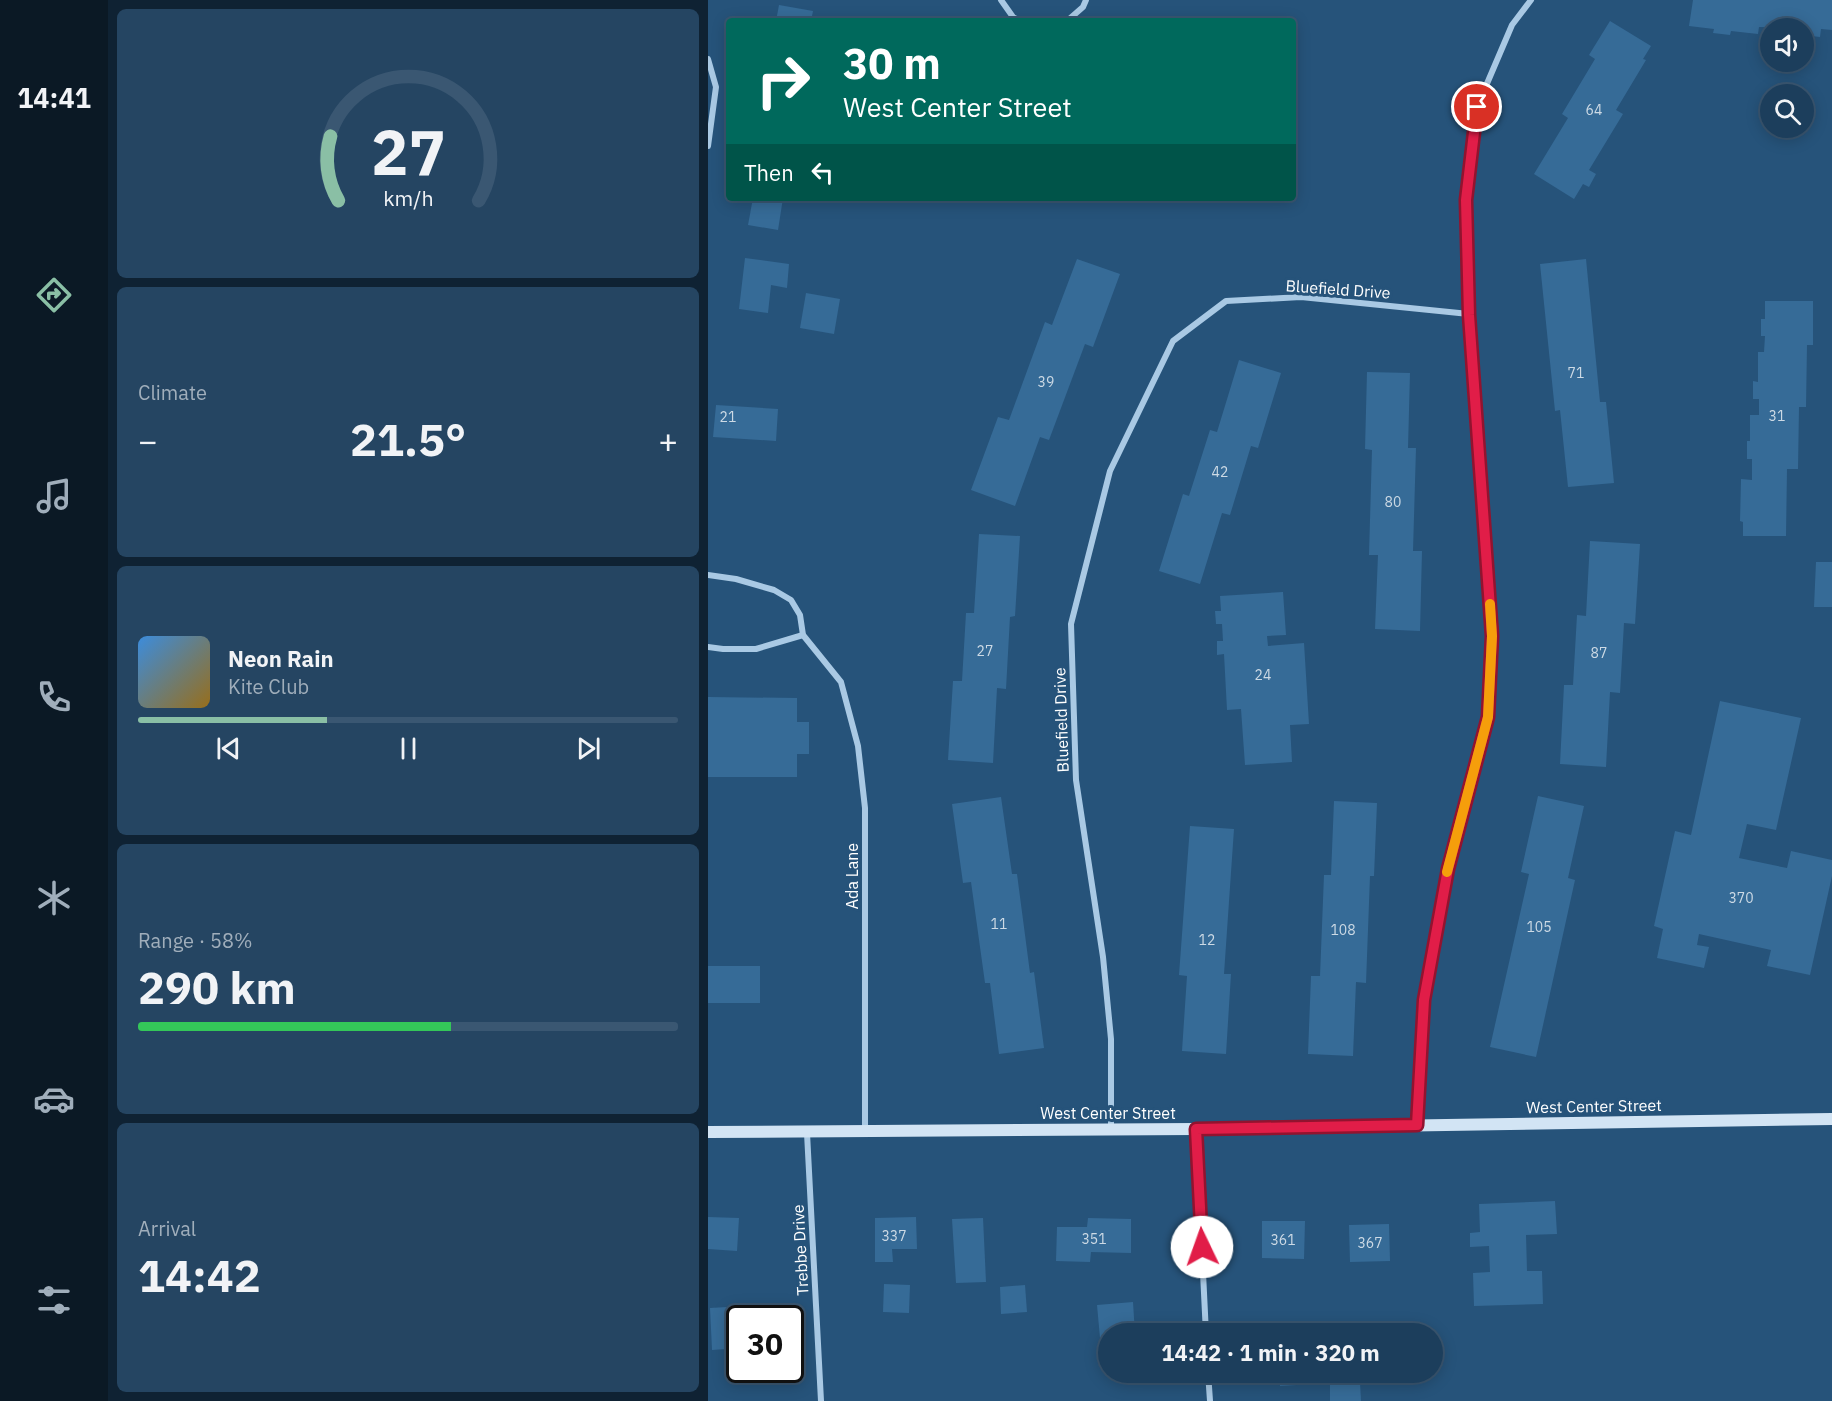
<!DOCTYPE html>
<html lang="en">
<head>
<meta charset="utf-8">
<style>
  body { margin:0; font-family:"IBM Plex Sans",sans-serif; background:#254562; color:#f1f3f6; height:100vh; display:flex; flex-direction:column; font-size:22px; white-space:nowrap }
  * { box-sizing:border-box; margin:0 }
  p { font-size:20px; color:#a0aebb }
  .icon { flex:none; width:33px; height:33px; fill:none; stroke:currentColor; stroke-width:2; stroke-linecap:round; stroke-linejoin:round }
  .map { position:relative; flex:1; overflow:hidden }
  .panel { display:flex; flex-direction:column; gap:9px; padding:9px; background:#0f2233; width:600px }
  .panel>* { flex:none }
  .banner { position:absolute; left:18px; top:18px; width:570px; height:183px; border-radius:6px; box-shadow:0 3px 15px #0003,0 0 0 2px #3a5772; background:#00695c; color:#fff; overflow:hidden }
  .fabs { position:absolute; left:1052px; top:18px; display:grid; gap:12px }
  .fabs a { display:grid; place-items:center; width:54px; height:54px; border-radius:50%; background:#1c3e5c; box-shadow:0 3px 15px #0003,0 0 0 2px #3a5772; font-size:30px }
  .speed { position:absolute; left:18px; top:1305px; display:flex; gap:12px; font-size:30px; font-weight:700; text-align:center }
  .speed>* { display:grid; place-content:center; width:78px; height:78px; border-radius:50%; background:#1c3e5c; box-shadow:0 3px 15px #0003,0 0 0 2px #3a5772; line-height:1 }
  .speed .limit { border:3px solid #111; border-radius:9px; background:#fff; color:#111 }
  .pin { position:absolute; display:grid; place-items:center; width:51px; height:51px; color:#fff; margin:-26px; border:3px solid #fff; border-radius:50%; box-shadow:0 2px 6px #0007 }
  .me { position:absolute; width:66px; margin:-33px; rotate:357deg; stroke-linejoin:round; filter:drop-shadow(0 0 4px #0008) }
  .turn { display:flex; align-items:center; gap:21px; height:126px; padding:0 18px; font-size:27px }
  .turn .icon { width:78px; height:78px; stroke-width:2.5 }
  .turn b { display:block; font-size:42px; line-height:51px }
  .then { display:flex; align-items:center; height:57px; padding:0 18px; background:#0003; gap:12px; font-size:22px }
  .big { font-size:45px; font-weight:700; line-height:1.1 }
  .panel .widget { flex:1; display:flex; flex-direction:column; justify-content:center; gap:9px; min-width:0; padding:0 21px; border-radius:9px; background:#254562 }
  .panel .dial { align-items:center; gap:0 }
  .dial svg { height:156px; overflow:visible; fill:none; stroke:#3a5772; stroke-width:7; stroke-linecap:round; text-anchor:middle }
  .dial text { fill:#f1f3f6; stroke:none }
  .song { display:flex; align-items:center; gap:18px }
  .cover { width:72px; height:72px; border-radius:9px; background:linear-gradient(135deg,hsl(210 70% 55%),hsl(40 70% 35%)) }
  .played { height:6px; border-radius:3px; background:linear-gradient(90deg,#8abfa5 35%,#3a5772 35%) }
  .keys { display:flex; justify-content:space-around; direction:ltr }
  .heat { display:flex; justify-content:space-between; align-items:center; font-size:33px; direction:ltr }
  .charge { height:9px; border-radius:4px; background:linear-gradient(90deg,#34c759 58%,#3a5772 0) }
  .trip { position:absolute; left:390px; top:1323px; width:345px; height:60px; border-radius:30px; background:#1c3e5c; box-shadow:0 3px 15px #0003,0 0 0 2px #3a5772; font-weight:700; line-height:60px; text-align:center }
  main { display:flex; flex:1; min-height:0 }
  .menu { display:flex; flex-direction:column; width:108px; justify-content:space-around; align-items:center; background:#0b1925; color:#a0aebb }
  .menu .icon { width:42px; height:42px }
  .menu .current { color:#8abfa5 }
  .menu b { font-size:27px; color:#f1f3f6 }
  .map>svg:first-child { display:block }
</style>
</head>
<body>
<main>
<nav class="menu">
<b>14:41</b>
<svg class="icon current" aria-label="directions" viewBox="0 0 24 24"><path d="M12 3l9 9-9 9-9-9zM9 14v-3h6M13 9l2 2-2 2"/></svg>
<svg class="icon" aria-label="music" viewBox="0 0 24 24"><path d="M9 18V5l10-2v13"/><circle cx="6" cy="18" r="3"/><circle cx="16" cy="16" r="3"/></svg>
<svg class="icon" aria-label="phone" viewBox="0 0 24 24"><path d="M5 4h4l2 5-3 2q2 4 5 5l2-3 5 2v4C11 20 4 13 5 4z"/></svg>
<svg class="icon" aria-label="climate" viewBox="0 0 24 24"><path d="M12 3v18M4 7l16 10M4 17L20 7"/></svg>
<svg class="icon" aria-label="car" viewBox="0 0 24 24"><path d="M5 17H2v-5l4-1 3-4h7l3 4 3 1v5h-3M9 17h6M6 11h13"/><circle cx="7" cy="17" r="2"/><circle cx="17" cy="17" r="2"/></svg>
<svg class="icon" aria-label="filters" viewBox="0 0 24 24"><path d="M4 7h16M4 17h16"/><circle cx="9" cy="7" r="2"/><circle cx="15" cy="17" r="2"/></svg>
</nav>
<section class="panel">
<div class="widget dial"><svg viewBox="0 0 100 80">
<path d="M14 69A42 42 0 1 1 86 69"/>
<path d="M14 69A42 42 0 0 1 10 36" stroke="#8abfa5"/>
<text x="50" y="56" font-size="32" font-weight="700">27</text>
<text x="50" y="72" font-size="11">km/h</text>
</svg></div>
<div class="widget"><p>Climate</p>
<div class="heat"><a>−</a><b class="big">21.5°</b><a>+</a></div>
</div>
<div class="widget">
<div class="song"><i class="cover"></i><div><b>Neon Rain</b><p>Kite Club</p></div></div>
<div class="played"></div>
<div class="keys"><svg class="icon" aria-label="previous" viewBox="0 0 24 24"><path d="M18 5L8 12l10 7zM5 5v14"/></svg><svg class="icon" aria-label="pause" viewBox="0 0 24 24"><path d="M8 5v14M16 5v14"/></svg><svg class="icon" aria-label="next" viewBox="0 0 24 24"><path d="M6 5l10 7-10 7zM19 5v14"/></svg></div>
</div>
<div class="widget"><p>Range · 58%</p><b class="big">290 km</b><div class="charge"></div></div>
<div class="widget"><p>Arrival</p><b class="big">14:42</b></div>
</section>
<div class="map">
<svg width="1124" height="1401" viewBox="0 0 1124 1401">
  <rect width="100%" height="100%" fill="#26537a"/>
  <g fill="#366b97">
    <path d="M985,0h139v30l-11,-1 -1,8 -17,-2v-7l-44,-1 -1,7 -27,-3 -1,4 -17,-2 1,-4 -25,-3z"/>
    <path d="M71,5l34,6 -2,10h-35z"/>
    <path d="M902,21l41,25 -8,13 3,1 -30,50 7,4 -34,56 7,4 -7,13 -6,-3 -9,15 -40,-25 34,-56 -6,-4 33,-55 -6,-4z"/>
    <path d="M45,198h30l-5,32 -30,-5z"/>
    <path d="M37,258l44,6 -2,24 -16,-3 -3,28 -29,-4z"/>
    <path d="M369,259l43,15 -27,73 -8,-3 -36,96 -9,-3 -25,69 -44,-16 27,-73 11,3 36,-98 7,3z"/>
    <path d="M878,259l14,143h6l8,81 -46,4 -8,-77 -5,1 -15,-147z"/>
    <path d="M98,293l34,6 -6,35 -34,-6z"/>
    <path d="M1057,301h48v44h-6l-1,62h-7l-1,62h-11l-1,67h-43v-14l-3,-1 1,-42 11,1v-21h-5v-18h3v-26h9v-16h-6v-18l5,1v-30h6l1,-16h-4v-17h4z"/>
    <path d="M531,360l42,13 -23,75 -7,-2 -21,69 -8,-2 -22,71 -41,-13 24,-77 6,2 21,-66 7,2z"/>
    <path d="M659,372l43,1 -2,75h8l-3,103h9l-2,80 -45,-2 3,-74h-9l3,-105 -7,-1z"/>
    <path d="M8,405l62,4 -2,32 -63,-4z"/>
    <path d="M271,534l41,2 -5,80 -5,1 -4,72 -9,-1 -4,75 -45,-3 5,-79h9l4,-68h8z"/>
    <path d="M882,541l50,3 -5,80 -11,-1 -4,70 -10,-1 -4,75 -46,-3 4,-79h9l4,-70 9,1z"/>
    <path d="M1108,562h16v45h-18z"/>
    <path d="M575,592l3,43 -19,1 1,10 36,-3 5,81 -19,1 2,37 -47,3 -4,-56 -14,1 -3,-56 -7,1v-14h6l-1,-17h-6l-1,-13h6l-1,-15z"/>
    <path d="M0,697l89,1v24h12v32h-12v23h-89z"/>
    <path d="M1012,701l81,17 -25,112 -29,-6 -8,34 48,10 4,-17 41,9v16l-22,99 -43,-9 4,-16 -72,-16 -2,11 12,2 -5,21 -47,-10 6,-29 -9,-3 21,-95 16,4z"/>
    <path d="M830,796l46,10 -16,72 7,2 -39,177 -46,-10 39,-173 -8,-2z"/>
    <path d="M293,797l11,77h5l13,99 4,-1 10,76 -45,6 -9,-71h-5l-14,-101 -8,1 -11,-79z"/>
    <path d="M626,801l43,2 -3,73h-4l-4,107 -10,-1 -3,74 -45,-2 3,-78h9l4,-101h7z"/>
    <path d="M482,826l44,3 -10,145h7l-5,80 -44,-3 5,-75 -8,-1z"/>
    <rect x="0" y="966" width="52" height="37"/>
    <path d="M847,1201l2,33 -31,1 1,36h15l1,33 -69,2 -1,-33 17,-1 -1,-26 -19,1v-14l10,-1 -1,-28z"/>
    <path d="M0,1217l31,1 -2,33 -29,-2z"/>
    <path d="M208,1217l1,32h-25l1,13h-18v-44z"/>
    <path d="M275,1218l3,64 -30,1 -4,-64z"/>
    <path d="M380,1218l43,1v34l-40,-1 -1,10 -34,-1 1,-34h30z"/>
    <path d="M554,1221h43l-1,38 -42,-1z"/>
    <path d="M681,1224l1,37 -40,1 -1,-37z"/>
    <path d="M176,1284l26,1 -1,28 -26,-1z"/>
    <path d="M317,1285l2,27 -26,2 -1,-27z"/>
    <path d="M425,1302l2,32h-27v37h-5l-6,-66z"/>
    <path d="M36,1306l1,12h-5v30l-28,2 -2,-42z"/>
    <path d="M571,1372h33l1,12 -33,2z"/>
    <path d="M652,1382l1,19h-31v-18z"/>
  </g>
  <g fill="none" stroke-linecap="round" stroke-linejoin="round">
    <g stroke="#a9c9e4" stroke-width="6">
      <path d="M293,0l12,17 7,4"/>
      <path d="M359,21l16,-14 3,-7"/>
      <path d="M0,59l8,28 -8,59"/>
      <path d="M0,575l28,4 38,11 17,10 9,15 3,20 38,47 17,64 7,62v324"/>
      <path d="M0,647l15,2h33l47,-14"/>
      <path d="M709,1125l7,-125 23,-131 41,-152 4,-81 -23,-322 -3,-114 11,-93 35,-82 19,-25"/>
      <path d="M403,1128v-89l-8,-82 -27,-177 -5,-156 39,-153 63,-130 53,-40 75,-4 168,17"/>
      <path d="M488,1129l10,205"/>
      <path d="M99,1133l14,268"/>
      <path d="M500,1372l2,29"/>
    </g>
    <path stroke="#d2e4f4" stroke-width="12" d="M0,1132l488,-3 636,-10"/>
  </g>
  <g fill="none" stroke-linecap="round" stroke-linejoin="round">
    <defs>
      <path id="route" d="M494,1247l-6,-118 221,-4 7,-125 24,-131 40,-152 4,-81 -23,-321 -3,-115 11,-93"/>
    </defs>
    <use href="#route" stroke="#92132f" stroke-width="15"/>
    <use href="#route" stroke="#e11d48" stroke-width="10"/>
    <path stroke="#f59e0b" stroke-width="10" d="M739,872l41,-155 4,-81 -2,-32"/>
  </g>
  <g text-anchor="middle" stroke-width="6" stroke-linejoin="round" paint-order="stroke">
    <g font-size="14" fill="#cddae5">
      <text x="886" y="115">64</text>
      <text x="868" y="378">71</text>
      <text x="338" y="387">39</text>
      <text x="1069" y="421">31</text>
      <text x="20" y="422">21</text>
      <text x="512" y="477">42</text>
      <text x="685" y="507">80</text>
      <text x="277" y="656">27</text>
      <text x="891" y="658">87</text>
      <text x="555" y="680">24</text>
      <text x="1033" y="903">370</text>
      <text x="291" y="929">11</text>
      <text x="831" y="932">105</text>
      <text x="635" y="935">108</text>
      <text x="499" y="945">12</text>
      <text x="186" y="1241">337</text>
      <text x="386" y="1244">351</text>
      <text x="575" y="1245">361</text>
      <text x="662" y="1248">367</text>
    </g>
    <g font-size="16" fill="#fff" stroke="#26537a">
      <text transform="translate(630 289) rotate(4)" y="6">Bluefield Drive</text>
      <text transform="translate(353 720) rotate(-92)" y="6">Bluefield Drive</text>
      <text transform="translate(144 876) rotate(-90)" y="6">Ada Lane</text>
      <text transform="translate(886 1106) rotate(-1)" y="6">West Center Street</text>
      <text x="400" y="1119">West Center Street</text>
      <text transform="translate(92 1250) rotate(-93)" y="6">Trebbe Drive</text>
    </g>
  </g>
</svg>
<div class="fabs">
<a><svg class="icon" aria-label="sound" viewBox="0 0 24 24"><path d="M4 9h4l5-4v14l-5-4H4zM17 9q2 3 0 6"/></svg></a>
<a><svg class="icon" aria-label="search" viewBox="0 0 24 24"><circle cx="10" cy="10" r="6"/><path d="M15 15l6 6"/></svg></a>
</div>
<div class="speed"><div class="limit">30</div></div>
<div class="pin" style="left:769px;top:107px;background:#d93025"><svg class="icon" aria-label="arrive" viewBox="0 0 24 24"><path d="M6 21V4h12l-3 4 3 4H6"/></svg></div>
<svg class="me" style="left:494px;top:1247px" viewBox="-20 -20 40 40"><circle r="19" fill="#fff"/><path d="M0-13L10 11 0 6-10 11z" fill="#e11d48"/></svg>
<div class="trip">14:42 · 1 min · 320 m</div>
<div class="banner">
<div class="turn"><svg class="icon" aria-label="right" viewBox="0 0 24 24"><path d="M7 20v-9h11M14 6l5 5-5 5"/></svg><div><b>30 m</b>West Center Street</div></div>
<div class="then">Then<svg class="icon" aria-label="left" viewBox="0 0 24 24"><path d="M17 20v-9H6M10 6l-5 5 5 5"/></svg></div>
</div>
</div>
</main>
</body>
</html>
